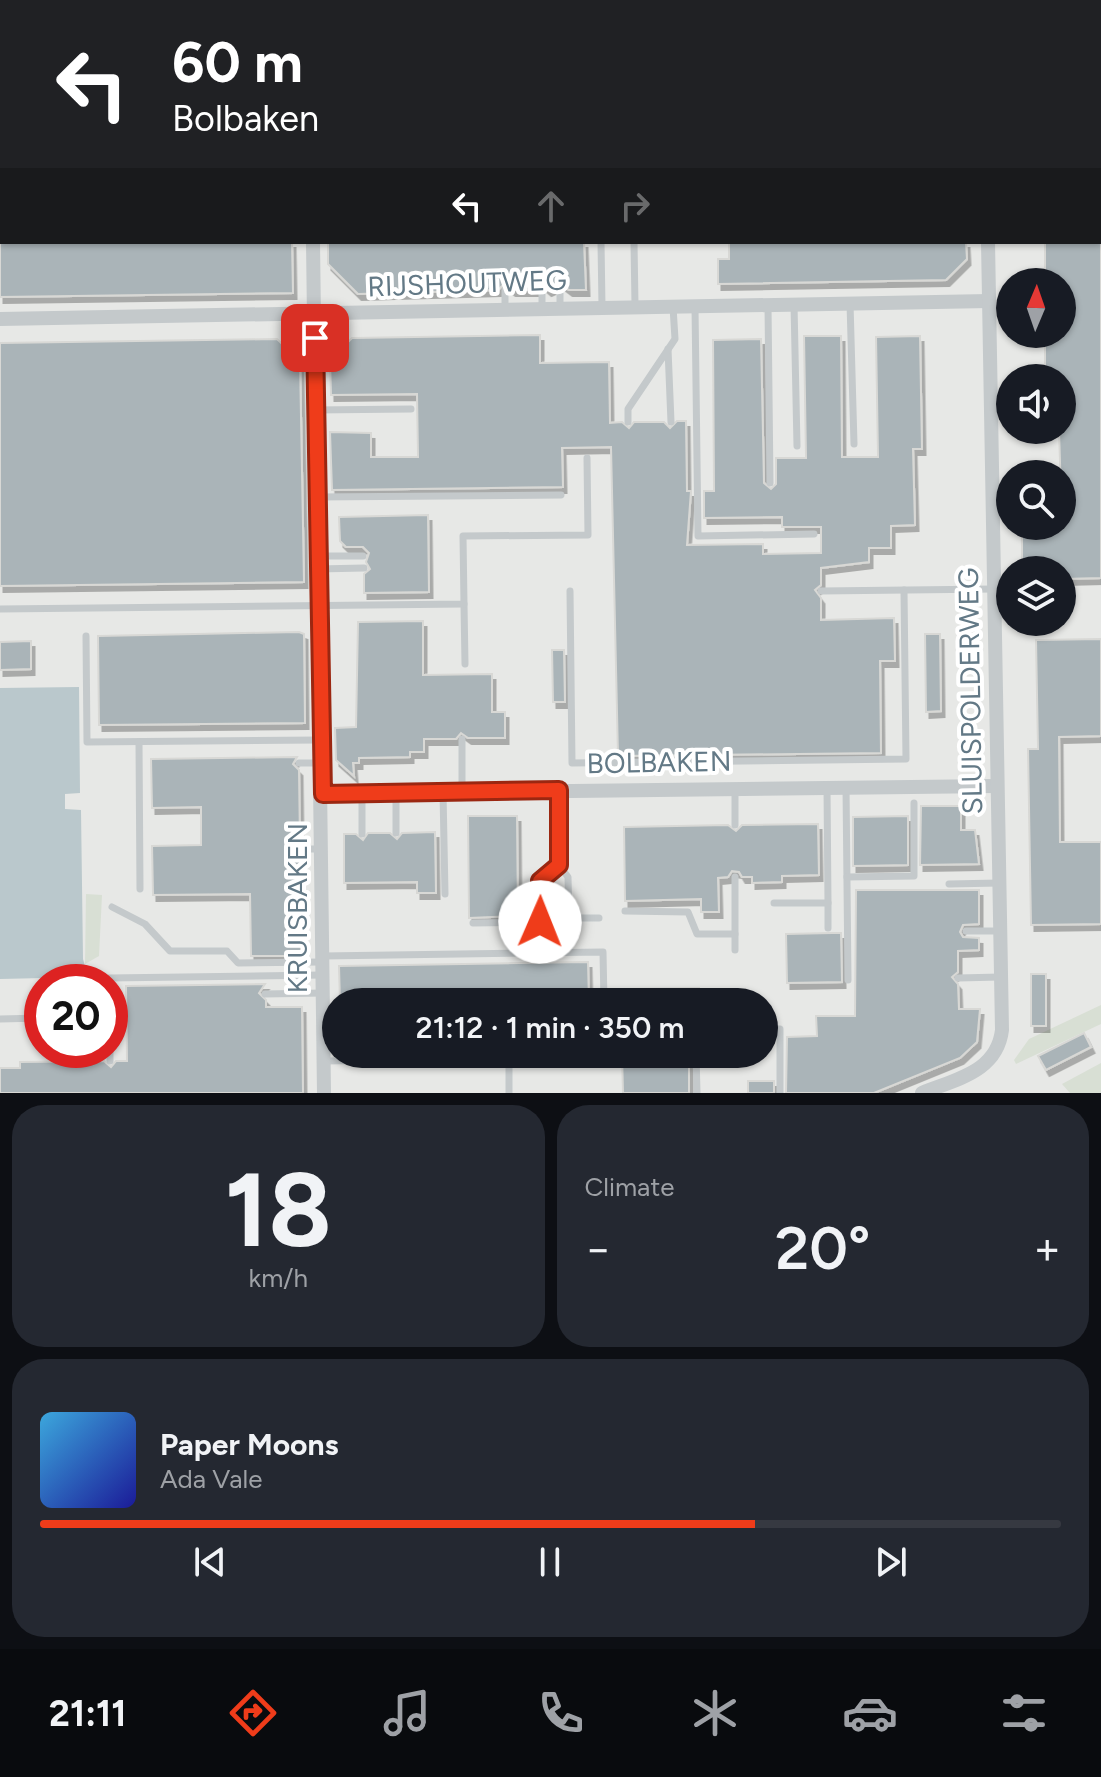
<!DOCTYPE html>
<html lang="en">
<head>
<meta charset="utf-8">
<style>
  body { margin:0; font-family:Figtree,sans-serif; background:#242831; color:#f1f3f6; height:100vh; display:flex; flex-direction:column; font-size:30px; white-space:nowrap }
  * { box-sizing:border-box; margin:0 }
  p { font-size:26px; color:#9ea1a6 }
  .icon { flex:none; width:44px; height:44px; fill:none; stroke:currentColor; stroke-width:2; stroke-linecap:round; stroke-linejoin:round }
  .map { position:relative; height:1093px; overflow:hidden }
  .drawer { display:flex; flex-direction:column; gap:12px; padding:12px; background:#0d0f14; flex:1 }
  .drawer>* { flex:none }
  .hud { position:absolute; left:0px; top:0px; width:1102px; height:244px; box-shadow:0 2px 6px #0004; background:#202124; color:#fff; overflow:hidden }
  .needle { width:52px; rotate:2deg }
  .tools { position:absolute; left:996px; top:268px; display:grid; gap:16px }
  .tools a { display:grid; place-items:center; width:80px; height:80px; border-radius:50%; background:#171b24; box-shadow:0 2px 6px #0004; font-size:40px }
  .speed { position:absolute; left:24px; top:964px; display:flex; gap:16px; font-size:40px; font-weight:700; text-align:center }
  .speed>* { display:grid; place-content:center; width:104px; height:104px; border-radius:50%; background:#171b24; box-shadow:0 2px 6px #0004; line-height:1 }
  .speed .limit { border:12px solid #d22; background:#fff; color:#111 }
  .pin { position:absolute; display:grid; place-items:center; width:68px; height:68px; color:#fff; margin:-34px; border-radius:16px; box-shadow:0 4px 12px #0006 }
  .me { position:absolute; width:88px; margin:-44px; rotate:1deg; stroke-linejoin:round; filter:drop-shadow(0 0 6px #0008) }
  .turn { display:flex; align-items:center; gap:28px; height:168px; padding:0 40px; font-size:36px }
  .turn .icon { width:104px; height:104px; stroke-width:2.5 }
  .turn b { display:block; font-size:56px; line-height:68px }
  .lanes { display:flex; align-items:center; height:76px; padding:0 40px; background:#0003; justify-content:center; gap:40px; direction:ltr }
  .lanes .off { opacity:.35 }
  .big { font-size:60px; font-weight:600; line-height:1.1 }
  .drawer .widget { flex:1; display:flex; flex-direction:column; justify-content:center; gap:12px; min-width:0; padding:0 28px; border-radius:32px; background:#242831 }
  .drawer .dial { align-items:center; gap:0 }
  .dial b { font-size:104px; line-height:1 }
  .song { display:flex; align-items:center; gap:24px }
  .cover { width:96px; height:96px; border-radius:12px; background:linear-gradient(135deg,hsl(200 70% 55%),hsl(240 70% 35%)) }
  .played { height:8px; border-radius:4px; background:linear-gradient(90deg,#ef3c1a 70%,#363941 70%) }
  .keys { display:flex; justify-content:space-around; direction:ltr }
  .heat { display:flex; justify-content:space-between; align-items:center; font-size:44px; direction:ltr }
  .drawer .tiles { flex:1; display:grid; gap:12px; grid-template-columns:1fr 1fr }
  .widget:last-child { grid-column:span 2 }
  .trip { position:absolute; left:322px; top:988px; width:456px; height:80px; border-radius:40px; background:#171b24; box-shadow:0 2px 6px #0004; font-weight:600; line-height:80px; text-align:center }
  .tab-bar { display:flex; height:128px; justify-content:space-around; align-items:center; background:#090b0e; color:#9ea1a6 }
  .tab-bar .icon { width:56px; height:56px }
  .tab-bar .active { color:#ef3c1a }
  .tab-bar b { font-size:36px; color:#f1f3f6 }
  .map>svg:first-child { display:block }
</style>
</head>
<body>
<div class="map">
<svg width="1101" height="1093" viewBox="0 0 1101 1093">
  <defs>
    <filter id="shadow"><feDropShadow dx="3.5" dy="6" stdDeviation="0" flood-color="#0004"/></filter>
  </defs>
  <rect width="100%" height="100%" fill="#f7f6f3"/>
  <path fill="#e7e8e6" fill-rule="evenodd" d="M0,0h1101v1093h-1101zM2,2h1098v240h-1098zM1010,282h52v52h-52zM1010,378h52v52h-52zM1010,474h52v52h-52zM1010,570h52v52h-52zM42,982h68v68h-68zM336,1002h428v52h-428z"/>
  <g fill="#d8dfd4">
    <path d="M86,894l16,1 -3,61 -14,8z"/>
    <path d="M1101,1005v19l-85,40 -2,-4 15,-21z"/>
    <path d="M1101,1063v30h-31l-8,-9z"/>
  </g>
  <path fill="#bac8cc" d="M79,687l1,106 -15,1v15l16,1 2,149 5,18 -88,2v-291z"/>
  <g fill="#aab4b8" stroke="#d8d8d5" stroke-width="2" filter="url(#shadow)">
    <path d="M0,242h292l1,51 -293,4z"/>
    <path d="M328,242h256l2,48h-17l-8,-6 -13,6 -7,-6 -5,6h-24l-8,-6 -6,6 -140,4 -30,-30z"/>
    <path d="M729,242h237l1,17 -21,21 -228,4v-25h11z"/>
    <path d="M1045,242h56v336l-39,1v-9h-40v-44h40l-3,-96h3v-52h-17v-44h17v-52h-17z"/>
    <path d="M540,335v28l69,-1 1,61 12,-1 7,6 5,-6h30l6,6 7,-7h9l1,70h4l-4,54 76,-1v10l58,-1v-26h-39v-10l-78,1v-27h10l-1,-151 48,-1 3,144 7,6 5,-5v-26h30l-2,-122h37l1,121h36l-2,-120 44,-1 2,113h-9l2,76 -24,1v22h-22v14l-48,6v17l-6,5 6,8v22l73,-2 1,43h-15l1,92 -263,3 -7,-309 -49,1 1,39 -231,3 -2,-58 41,1v24h47l-1,-63 -86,1 -1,-35 22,-22z"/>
    <path d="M277,339l23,22 4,221 -304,4v-243z"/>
    <path d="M428,515l1,77 -65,1v-19l6,-5 -4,-7 3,-9 -6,-6h-17l-6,-6 -1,-24z"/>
    <path d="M423,621v54l69,-1v38h13v26h-37l-7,-5 -5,6h-32v13h-14v5l-51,1v5h-6l1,13 -18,-16 -1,-32 21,-1 2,-105z"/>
    <path d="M299,632l5,2 1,89 -206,2 -1,-89z"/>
    <path d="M925,634h15l1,77 -15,1z"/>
    <path d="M1101,639v97l-42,1 1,105h41v82l-70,1 -3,-176h10l-2,-109z"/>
    <path d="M31,641v28l-31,1v-28z"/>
    <path d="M552,650h12l1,52h-12z"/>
    <path d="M297,757l-4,7 6,6 1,73 -6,7 6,6 1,100h-50l-1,-62 -97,1 -1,-49 49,-1v-38l-49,1 -1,-49z"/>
    <path d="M921,806h40v24h14l4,34 -59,1z"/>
    <path d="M468,816h49l1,100 -49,2z"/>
    <path d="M908,816v49l-55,1v-49z"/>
    <path d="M818,824l1,51 -37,1v6l-30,1v-6h-10l-3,-5 -7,-1 -4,6 -10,1 1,34h-18v-13l-76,2 -1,-74 104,-2 8,6 6,-6z"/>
    <path d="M435,832l1,61h-19v-11l-73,1v-49h12l7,6 5,-7h22l7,6 5,-6z"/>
    <path d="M856,890h123v34l-16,1 -3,7 3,5 16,1v12l-21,1v21l-6,5 6,7 1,25h21l-3,33 -17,16 -86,35h-88l1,-56 30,-1 -1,-20h39z"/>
    <path d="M832,933h9l1,49 -55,1 -1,-49z"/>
    <path d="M588,962l1,40h-249l-1,-36z"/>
    <rect x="1031" y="974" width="15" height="52"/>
    <path d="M265,984l-6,9 7,7v7h36l1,86h-303v-25h20v-6l84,-1 7,6 5,-6h11l-1,-75z"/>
    <path d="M699,988v14h-78v-13z"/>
    <path d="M1084,1033l7,14 -45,23 -8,-14z"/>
    <path d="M622,1054h67v39h-66z"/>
    <rect x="748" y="1081" width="26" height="12"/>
  </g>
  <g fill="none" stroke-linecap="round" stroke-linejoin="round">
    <g stroke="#c4c9cb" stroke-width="7">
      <path d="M120,0v2"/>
      <path d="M307,0v2"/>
      <path d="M647,0v2"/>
      <path d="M0,29h2"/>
      <path d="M601,242l1,64"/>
      <path d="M634,242l1,63"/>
      <path d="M505,290v17"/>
      <path d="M542,290v17"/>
      <path d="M560,290v16"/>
      <path d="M850,303l4,141"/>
      <path d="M794,304l3,142"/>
      <path d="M768,306l2,177"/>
      <path d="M695,307l3,229 116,-2"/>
      <path d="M668,349l3,73"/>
      <path d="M315,410l96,-1"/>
      <path d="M628,422v-13l47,-70 -2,-32"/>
      <path d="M317,497l244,-2"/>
      <path d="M318,556h45"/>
      <path d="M318,569l46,-1"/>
      <path d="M570,591l2,172 334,-4 -2,-169"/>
      <path d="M821,591l173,-2"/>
      <path d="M464,604l1,60"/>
      <path d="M0,609l464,-5 -1,-68 125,-1 -1,-77"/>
      <path d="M86,636l1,106 232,-2"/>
      <path d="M462,739v53"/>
      <path d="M139,742l1,147"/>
      <path d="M299,763h20"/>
      <path d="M846,787l2,193"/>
      <path d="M443,792l2,102"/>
      <path d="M560,792l-1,73 9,12 1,41h30"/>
      <path d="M362,793v41"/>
      <path d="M735,825v-36"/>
      <path d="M396,833v-40"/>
      <path d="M300,849h20"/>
      <path d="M847,877l67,-1v-73"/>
      <path d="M949,884l50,-1"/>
      <path d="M774,903h54l-1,-116"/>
      <path d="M112,907l33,17 25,27h57l11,12 83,-1"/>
      <path d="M625,911l63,1 9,22h38"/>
      <path d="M473,923l67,-1v-41l19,-16"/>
      <path d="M828,928v-25"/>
      <path d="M966,931h34"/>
      <path d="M735,950v-73"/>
      <path d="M323,956l280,-4 1,50"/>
      <path d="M958,978l42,-1"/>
      <path d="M110,982l-1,-4 214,-3"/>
      <path d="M265,994l58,-1"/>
      <path d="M0,1019l42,-1"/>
      <path d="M764,1029h16v64"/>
      <path d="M110,1039v22"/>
      <path d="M696,1054l1,39"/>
      <path d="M509,1059v34"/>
      <path d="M324,1061l280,-4v-3"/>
    </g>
    <g stroke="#c4c9cb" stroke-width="14">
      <path d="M985,0v2"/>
      <path d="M313,242l11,851"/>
      <path d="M0,319l989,-18"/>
      <path d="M323,794l673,-8"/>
      <path d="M922,1093c34,-14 75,-21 80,-63l-14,-788"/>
    </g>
  </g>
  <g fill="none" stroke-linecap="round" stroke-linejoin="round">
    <defs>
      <path id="route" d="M315,338l8,456 236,-4v75l-19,16v41"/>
    </defs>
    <use href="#route" stroke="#9b2711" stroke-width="20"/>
    <use href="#route" stroke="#ef3c1a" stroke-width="14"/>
  </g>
  <g text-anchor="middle" stroke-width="8" stroke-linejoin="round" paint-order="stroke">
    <g font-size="28" fill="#637986" stroke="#fff">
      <text transform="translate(467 283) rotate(-2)" y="10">RIJSHOUTWEG</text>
      <text transform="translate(970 691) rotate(-91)" y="10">SLUISPOLDERWEG</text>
      <text transform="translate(659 762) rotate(-1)" y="10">BOLBAKEN</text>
      <text transform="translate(297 908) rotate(-90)" y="10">KRUISBAKEN</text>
    </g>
  </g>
</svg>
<div class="tools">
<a><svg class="needle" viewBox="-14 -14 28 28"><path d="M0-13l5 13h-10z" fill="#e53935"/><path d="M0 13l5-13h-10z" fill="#9ea1a6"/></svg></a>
<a><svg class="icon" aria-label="sound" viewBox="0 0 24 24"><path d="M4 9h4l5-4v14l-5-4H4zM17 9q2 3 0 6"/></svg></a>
<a><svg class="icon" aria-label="search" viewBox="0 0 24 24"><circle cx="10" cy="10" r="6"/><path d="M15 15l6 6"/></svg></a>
<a><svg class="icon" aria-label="layers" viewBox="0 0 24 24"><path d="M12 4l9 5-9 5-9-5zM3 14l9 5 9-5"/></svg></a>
</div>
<div class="speed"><div class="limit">20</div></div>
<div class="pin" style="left:315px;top:338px;background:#d93025"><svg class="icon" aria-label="arrive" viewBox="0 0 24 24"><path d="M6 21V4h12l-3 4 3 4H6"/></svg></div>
<svg class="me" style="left:540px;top:922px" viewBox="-20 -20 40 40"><circle r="19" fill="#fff"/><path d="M0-13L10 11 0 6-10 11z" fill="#ef3c1a"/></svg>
<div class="trip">21:12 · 1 min · 350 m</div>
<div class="hud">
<div class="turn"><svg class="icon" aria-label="left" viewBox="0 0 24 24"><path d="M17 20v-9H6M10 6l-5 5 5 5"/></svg><div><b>60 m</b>Bolbaken</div></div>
<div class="lanes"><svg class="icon" aria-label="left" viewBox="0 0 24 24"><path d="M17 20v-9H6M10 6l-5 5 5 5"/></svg><svg class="icon off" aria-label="ahead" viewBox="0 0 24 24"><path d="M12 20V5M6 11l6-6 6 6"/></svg><svg class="icon off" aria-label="right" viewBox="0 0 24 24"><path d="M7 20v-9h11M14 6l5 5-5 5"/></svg></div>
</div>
</div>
<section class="drawer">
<div class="tiles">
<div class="widget dial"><b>18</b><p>km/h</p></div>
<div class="widget"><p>Climate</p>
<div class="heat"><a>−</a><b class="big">20°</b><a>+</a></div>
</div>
<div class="widget">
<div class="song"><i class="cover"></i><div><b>Paper Moons</b><p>Ada Vale</p></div></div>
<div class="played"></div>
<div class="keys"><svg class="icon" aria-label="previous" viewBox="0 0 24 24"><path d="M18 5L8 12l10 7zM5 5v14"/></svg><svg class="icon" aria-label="pause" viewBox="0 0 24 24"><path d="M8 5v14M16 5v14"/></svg><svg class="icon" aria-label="next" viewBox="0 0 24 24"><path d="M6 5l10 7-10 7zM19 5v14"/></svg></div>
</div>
</div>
</section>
<nav class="tab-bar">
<b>21:11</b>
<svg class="icon active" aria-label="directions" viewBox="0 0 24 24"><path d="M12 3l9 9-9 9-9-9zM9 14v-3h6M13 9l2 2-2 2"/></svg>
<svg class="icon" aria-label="music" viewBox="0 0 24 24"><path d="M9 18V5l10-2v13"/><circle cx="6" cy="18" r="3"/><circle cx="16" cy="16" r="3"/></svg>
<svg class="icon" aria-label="phone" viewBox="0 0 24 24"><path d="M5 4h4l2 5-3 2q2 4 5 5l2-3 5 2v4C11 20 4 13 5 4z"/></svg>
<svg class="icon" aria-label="climate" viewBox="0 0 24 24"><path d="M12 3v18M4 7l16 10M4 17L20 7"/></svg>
<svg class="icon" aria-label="car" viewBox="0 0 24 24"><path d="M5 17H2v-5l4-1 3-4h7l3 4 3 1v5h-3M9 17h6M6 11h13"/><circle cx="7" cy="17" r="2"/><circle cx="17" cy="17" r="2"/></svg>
<svg class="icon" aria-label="filters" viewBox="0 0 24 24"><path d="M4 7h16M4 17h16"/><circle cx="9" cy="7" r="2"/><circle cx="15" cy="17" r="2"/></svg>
</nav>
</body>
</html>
